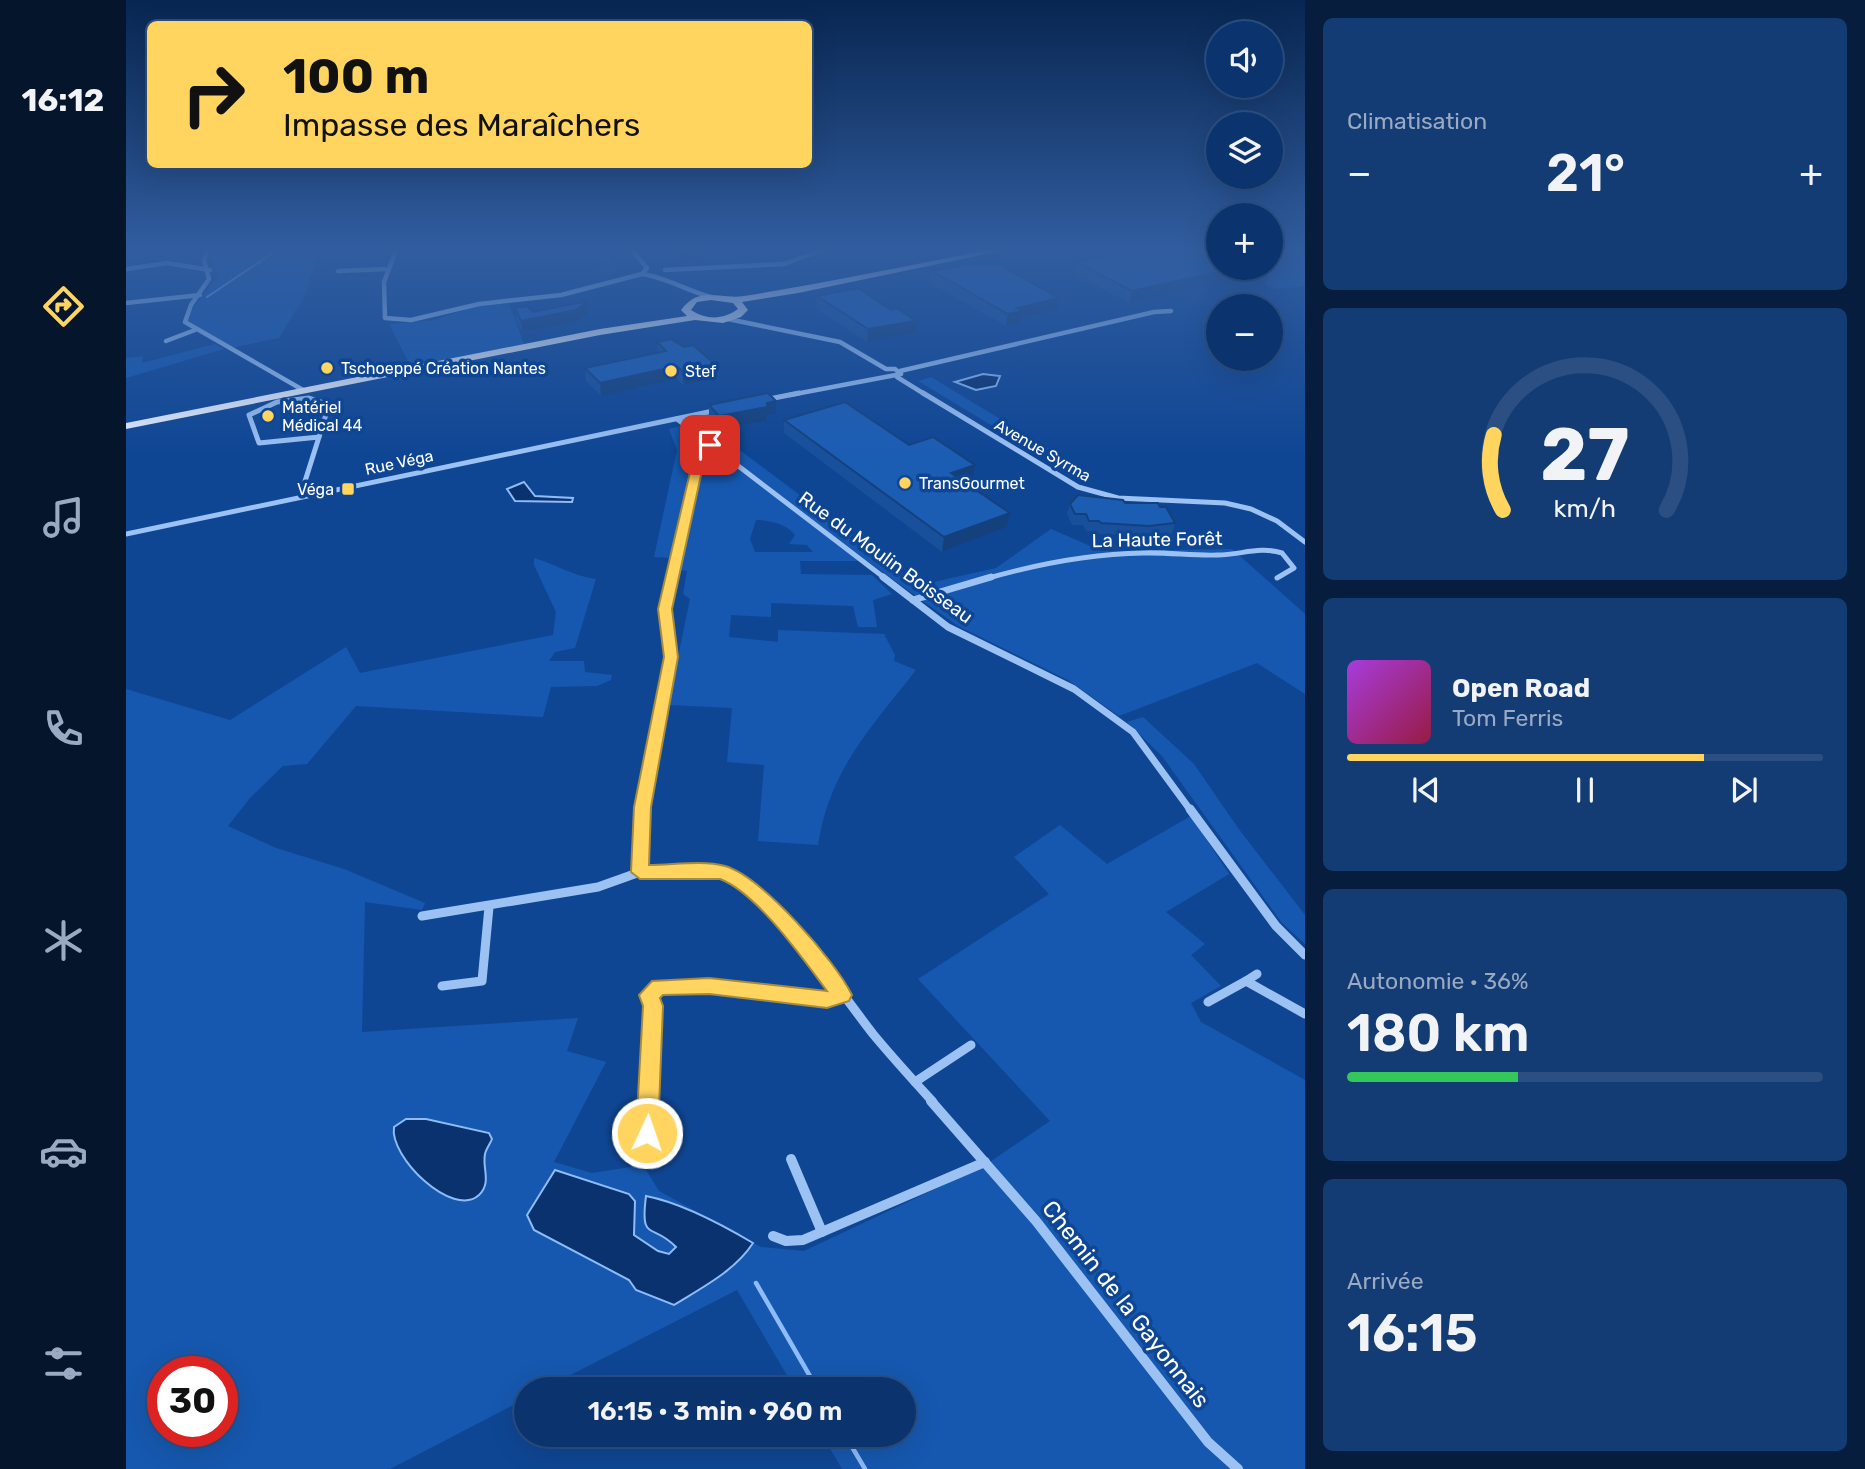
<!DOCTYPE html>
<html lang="fr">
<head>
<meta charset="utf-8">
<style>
  body { margin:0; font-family:Rubik,sans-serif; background:#143c74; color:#f1f3f6; height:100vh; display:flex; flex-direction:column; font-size:26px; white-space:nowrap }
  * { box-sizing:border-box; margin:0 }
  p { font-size:23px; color:#9aaac3 }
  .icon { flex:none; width:38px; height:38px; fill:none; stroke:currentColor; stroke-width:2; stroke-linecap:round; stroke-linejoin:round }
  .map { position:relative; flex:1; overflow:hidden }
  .side { display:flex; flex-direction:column; gap:18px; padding:18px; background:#061d3d; width:560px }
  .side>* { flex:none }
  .banner { position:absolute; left:21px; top:21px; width:665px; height:147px; border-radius:10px; box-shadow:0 7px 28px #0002,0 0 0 2px #2b4f82; background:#ffd45f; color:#111; overflow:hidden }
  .buttons { position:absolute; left:1080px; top:21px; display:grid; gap:14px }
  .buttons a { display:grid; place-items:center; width:77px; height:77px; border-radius:50%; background:#0b346f; box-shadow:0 7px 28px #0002,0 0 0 2px #2b4f82; font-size:35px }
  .speed { position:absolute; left:21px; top:1356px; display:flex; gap:14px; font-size:35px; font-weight:700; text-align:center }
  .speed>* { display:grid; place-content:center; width:91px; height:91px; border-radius:50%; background:#0b346f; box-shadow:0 7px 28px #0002,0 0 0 2px #2b4f82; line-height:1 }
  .speed .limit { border:10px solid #d22; background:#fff; color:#111 }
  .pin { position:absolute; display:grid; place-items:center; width:60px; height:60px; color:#fff; margin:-30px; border-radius:14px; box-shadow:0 4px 10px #0006 }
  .me { position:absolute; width:77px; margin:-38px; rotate:3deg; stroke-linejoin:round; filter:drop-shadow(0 0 5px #0008) }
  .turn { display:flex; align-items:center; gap:24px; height:147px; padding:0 21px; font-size:32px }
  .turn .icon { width:91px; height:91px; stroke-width:2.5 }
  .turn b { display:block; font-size:49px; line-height:60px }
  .big { font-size:52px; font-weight:600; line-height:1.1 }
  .side .tile { flex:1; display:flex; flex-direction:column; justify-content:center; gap:10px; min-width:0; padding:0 24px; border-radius:10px; background:#143c74 }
  .side .dial { align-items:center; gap:0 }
  .dial svg { height:182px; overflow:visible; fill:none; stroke:#2b4f82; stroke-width:7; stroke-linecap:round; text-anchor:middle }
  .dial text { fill:#f1f3f6; stroke:none }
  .song { display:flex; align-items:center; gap:21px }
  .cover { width:84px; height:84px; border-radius:10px; background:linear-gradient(135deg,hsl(280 70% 55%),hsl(340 70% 35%)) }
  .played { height:7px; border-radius:4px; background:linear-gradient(90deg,#ffd45f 75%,#2b4f82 75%) }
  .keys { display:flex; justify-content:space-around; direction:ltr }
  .heat { display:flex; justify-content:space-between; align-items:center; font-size:38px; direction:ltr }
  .charge { height:10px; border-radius:5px; background:linear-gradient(90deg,#34c759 36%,#2b4f82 0) }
  .trip { position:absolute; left:388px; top:1377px; width:402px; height:70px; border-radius:35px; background:#0b346f; box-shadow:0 7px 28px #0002,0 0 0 2px #2b4f82; font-weight:600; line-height:70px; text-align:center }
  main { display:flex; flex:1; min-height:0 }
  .tab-bar { display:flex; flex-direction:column; width:126px; justify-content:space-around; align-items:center; background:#04152c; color:#9aaac3 }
  .tab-bar .icon { width:49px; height:49px }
  .tab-bar .selected { color:#ffd45f }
  .tab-bar b { font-size:32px; color:#f1f3f6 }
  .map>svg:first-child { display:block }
</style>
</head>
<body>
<main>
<nav class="tab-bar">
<b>16:12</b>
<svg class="icon selected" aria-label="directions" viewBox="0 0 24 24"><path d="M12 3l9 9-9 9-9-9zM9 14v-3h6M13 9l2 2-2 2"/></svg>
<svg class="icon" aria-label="music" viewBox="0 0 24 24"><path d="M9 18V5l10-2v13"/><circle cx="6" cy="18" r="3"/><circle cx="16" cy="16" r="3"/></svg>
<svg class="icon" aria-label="phone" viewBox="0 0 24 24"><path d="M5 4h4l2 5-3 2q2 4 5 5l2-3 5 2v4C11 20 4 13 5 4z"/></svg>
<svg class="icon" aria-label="climate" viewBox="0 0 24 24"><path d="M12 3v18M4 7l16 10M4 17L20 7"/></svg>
<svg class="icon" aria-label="car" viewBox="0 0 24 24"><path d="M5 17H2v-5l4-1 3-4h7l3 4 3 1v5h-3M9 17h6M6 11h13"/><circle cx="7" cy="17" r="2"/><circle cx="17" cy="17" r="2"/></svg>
<svg class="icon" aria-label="filters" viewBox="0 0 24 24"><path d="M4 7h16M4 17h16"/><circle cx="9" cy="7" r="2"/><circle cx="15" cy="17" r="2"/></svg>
</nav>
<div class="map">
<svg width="1179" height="1469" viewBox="0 0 1179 1469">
  <rect width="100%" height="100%" fill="#0f4694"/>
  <g fill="#1658af" fill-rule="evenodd">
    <path d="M86,248h107l-12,44 -28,46 -48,10 -43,-27 3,-10 28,-36 -11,-18z"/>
    <path d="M1145,248h34v38l-30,3 -11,-5 5,-5 -1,-6 -8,-5h10z"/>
    <path d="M383,303l15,41 -113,23 -22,-43 46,-4 38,-13z"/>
    <path d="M89,344l9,5 -98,29v-20l17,-2 -1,7z"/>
    <path d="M805,377l152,92 -13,4 -152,-92z"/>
    <path d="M575,421l219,164 76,-17 55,-39 51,22 130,-2 73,65v80l-48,-31 -138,53 -51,-36 -110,-54 -91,-65h-67l1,13 71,1 20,19 -19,6 4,27h-19l-5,-21 -82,-3v14l-40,-2 -2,22 49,5v-12l106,4 11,21 -1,6 22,9c-45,57 -87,101 -98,175l-60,-4 6,-76 -37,-3 5,-54 -64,-3 22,-106 -7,-5 4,-23 -17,-2 2,-11 -18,-1 23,-107 -8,-21 10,-3 16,21 20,-7 -20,-17zM630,520c13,0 31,4 39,15l-6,9 18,1 6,7h-58l-5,-13z"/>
    <path d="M408,558c22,6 38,18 62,21l-21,69 -20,4 -6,9h35l1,11 27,3 -1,5 -14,6 -46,1 -8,30 -187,-11 -49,58 -24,2 -33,32 -22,28 48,22 68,21 81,34 -3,7 -57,-8 -3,130 216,-14 -11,33 39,11 -52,100 38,11 51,-8 16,26 102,56 43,4 180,-85 66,-45 -132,-142 131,-85 -35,-37 46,-32 47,39 84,-48 38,58 -63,38 39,32 -14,11 30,31 -30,17 10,19 104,58v389h-463l-20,-34h83v-45l-110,-1 -58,-99 -194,99 -16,1v8l-137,71h-264v-780l104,31 116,-73 14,26 193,-38 3,-23 -22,-47zM37,1372h59v60h-59z"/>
    <path d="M1017,717l51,47 44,64 67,87v29l-23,-21 -120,-167 -35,-34z"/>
  </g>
  <g fill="#09326f" stroke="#8dbcf8" stroke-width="2">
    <path d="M857,374l17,2 -4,10 -20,4 -21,-8z"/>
    <path d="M398,482l11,14 38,2 -1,4 -57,-1 -8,-12z"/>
    <path d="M280,1119h20l63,14 3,6c-2,5 -6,10 -7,15 -3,15 7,28 -6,41 -26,24 -90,-38 -85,-68z"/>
    <path d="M429,1170l74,24 6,7 -1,34 24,16 11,3 7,-7c-24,-25 -36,-4 -30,-51 36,7 75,28 107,47 -18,28 -52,45 -79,62l-38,-15 -7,-10 -95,-50 -7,-15z"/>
  </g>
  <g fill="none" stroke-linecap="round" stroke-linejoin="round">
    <path stroke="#8dbcf8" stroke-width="2" d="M81,297l73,-49"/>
    <g stroke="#8dbcf8" stroke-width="4.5">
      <path d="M630,1283l62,107"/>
      <path d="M719,1435l20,34"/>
    </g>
    <g stroke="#9cc2f4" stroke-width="4.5">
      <path d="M82,248l-4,12 5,19 -18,26 -6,17 118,68"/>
      <path d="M271,248l-13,34 1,36 26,2 68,-16 82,-9 81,-21"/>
      <path d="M504,248l17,20"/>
      <path d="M521,268l-5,6c24,3 45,17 69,23"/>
      <path d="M0,269l41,-6 43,7"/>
      <path d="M539,270l119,-6 44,-16"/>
      <path d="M212,271l47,-2"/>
      <path d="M0,303l74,-8"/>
      <path d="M602,319l112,23 46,27h9l6,5 -111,21"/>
      <path d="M40,341l29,-11"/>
      <path d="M774,371l254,-59 17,-1"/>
      <path d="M771,377l29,18"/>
    </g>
    <g stroke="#9cc2f4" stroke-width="5">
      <path d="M797,393l155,94 40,11 107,5 26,6 26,12 28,21"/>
      <path d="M183,398l18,6 1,4 -9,29 -60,6 -10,-28 28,-13z"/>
      <path d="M638,400l35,-7"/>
      <path d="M551,419l209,160"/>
      <path d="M174,497l19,-60"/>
      <path d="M0,534l592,-124"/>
      <path d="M546,579l29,-128 9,-6"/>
      <path d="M859,579c52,-15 104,-25 158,-26 25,-1 50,3 75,2 22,0 42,-9 64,-2l12,15 -17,10"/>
    </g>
    <g stroke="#9cc2f4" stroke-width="7">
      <path d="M757,577l65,50 126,62 59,43 58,79"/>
      <path d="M787,600l78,-23"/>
      <path d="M517,811l28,-154 -6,-48 7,-32"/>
    </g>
    <g stroke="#9cc2f4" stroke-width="9">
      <path d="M517,809l-3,63c30,0 68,-6 95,6 39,17 109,119 138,156 19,23 40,46 60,68"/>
      <path d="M1064,809l86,117 29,29"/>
      <path d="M296,916l176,-29 42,-15"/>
      <path d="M1120,981l11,-7"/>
      <path d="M316,986l40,-5 7,-74"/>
      <path d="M1082,1002l38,-21 59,33"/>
      <path d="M789,1082l56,-37"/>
      <path d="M523,1102l5,-96 -5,-11c26,-21 141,0 178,4l15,-5"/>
    </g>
    <g stroke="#9cc2f4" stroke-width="10">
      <path d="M805,1101l105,120 172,221 30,27"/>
      <path d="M521,1133l2,-32"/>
      <path d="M665,1159l31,73"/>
      <path d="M647,1236l13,5 17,-1 182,-78"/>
    </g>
    <path fill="#e9f1ff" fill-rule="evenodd" d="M871,248h18l-217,45 -56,9 6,8 -7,7 -18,6 -28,-3 -95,15 -474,94v-6l474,-94 87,-13 -6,-6c19,-25 38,-10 63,-14 85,-14 169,-31 253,-48zM585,300l22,3 5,6c-15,11 -32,11 -47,1l6,-8z"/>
  </g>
  <g fill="#18509b">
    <path d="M541,248h30l2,14 -23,2z"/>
    <path d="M486,254l1,9 -1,12 -13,-4 -1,-9z"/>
    <path d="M950,262l179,12 -126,29 -56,-30z"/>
    <path d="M806,271l127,27 -2,12 -36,8 -1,5 -14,3 -76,-43z"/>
    <path d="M691,296l98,38 -48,8 -51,-34z"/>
    <path d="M462,301v12l-11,9 -55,10 -6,-12 -1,-12 18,4z"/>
    <path d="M531,342l59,36 -33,7 -6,-6 -76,17 -15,-15 -1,-13 73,-15z"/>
    <path d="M583,405l67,9 -9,2 -1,5 -47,8 -10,-10z"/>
    <path d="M658,420l125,25 64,34 -9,3 43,45 -65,25 -158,-119z"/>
    <path d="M944,504l90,3 15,16 -3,11 -26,2 -48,-2 -2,-3h-10l-3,-6h-11l-5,-11z"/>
  </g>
  <g fill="#14417e">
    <path d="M573,251v11l-23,2v-11z"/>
    <path d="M1110,268h21l-2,6 -126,29 3,-12z"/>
    <path d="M933,298l-2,12 -36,8 -1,5 -14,3 2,-12 9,-6z"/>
    <path d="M462,301v12l-11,9 -55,10 -1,-11z"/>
    <path d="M790,321l-1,13 -48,8 1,-13z"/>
    <path d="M590,365v13l-33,7v-13z"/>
    <path d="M551,366v13l-76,17 -1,-13z"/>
    <path d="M650,401v13l-9,2 -1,5 -47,8v-13z"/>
    <path d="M849,465l-2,14 -24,8 2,-14z"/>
    <path d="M884,513l-3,14 -65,25 2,-15z"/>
  </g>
  <g fill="#1c5db4" stroke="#14417e" stroke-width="2">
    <path d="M547,248h24l2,3 -23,2z"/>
    <path d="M1016,248h76v20h18l-104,23 -56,-29z"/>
    <path d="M473,254h13l-1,13 -13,-5z"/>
    <path d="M872,264l61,34 -42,10 5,3 -14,3 -76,-43 31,-6z"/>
    <path d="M732,288l33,22 6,-2 19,13 -48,8 -51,-33z"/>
    <path d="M462,301l-12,9 -55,11 -6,-13 12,-2 6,6z"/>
    <path d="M545,339l13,8 9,-2 23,20 -33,7 -6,-6 -77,17 -15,-15 81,-17 -9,-9z"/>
    <path d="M642,393l8,8 -9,2v4l-48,9 -10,-11z"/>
    <path d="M719,402l64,43 24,-8 42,28 -24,8 59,40 -66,24 -160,-117z"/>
    <path d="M952,495l45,5 2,3h33l2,4h6l9,16 -26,3 -48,-3 -2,-2h-10l-3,-7h-11l-5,-10z"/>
  </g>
  <linearGradient id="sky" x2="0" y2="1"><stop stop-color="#082651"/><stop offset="0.55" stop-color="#315d9f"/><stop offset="1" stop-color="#315d9f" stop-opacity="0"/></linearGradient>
  <rect width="1179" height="454" fill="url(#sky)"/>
  <path fill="#ffd45f" stroke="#a68a3e" stroke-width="2" d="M580,443l10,2 -10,7 -34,157 6,48 -27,150 -2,58c24,0 53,-5 76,1 36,10 110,94 127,129l-3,6 -22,7 -118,-14 -46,1 -3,3 3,8 -5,127 -3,8 -8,3 -8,-3 -3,-8 7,-127 -4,-11 13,-14 57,-3 118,13c-24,-32 -70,-98 -107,-112h-80l-9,-7 3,-65 30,-150 -6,-48 37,-158z"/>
  <g fill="#ffd45f" stroke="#0f4694" stroke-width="2.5">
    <circle cx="201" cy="368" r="7"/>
    <circle cx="545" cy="371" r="7"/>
    <circle cx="142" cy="416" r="7"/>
    <circle cx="779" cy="483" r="7"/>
    <rect x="215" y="482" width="14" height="14" rx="3.5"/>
  </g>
  <g text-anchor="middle" stroke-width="7" stroke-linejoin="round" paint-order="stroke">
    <g font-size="16" fill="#fff" stroke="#0f4694" text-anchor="start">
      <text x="215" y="374">Tschoeppé Création Nantes</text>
      <text x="559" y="377">Stef</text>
      <text x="156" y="413">Matériel<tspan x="156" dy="18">Médical 44</tspan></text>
      <text x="793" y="489">TransGourmet</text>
      <text x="208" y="495" text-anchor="end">Véga</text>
    </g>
    <g font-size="16" fill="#fff" stroke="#0f4694">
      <text transform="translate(917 450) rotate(30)" y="6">Avenue Syrma</text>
      <text transform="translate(273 462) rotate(-12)" y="6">Rue Véga</text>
    </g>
    <g font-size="19" fill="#fff" stroke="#0f4694">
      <text transform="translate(1031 539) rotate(-1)" y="7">La Haute Forêt</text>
      <text transform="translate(760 557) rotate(36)" y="7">Rue du Moulin Boisseau</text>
    </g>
    <g font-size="23" fill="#fff" stroke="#0f4694">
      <text transform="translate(1000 1304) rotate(52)" y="8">Chemin de la Gayonnais</text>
    </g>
  </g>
</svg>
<div class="buttons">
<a><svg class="icon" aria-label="sound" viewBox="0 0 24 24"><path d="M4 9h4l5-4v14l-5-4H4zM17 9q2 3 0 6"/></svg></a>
<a><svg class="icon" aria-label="layers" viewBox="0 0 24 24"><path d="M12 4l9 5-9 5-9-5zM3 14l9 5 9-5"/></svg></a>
<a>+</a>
<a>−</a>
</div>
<div class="speed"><div class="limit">30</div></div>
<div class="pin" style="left:584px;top:445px;background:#d93025"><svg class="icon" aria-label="arrive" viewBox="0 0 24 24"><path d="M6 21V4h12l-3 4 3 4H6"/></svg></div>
<svg class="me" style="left:521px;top:1133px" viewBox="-20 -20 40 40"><circle r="17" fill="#ffd45f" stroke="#fff" stroke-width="3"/><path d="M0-11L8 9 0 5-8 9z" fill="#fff"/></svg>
<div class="trip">16:15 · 3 min · 960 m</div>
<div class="banner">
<div class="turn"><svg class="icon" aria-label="right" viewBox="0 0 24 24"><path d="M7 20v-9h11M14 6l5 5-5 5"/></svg><div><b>100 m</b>Impasse des Maraîchers</div></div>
</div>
</div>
<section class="side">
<div class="tile"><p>Climatisation</p>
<div class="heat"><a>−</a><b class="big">21°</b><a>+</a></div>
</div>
<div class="tile dial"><svg viewBox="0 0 100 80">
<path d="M14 69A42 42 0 1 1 86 69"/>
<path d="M14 69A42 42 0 0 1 10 36" stroke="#ffd45f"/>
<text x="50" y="56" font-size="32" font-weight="700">27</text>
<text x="50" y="72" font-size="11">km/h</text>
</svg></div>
<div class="tile">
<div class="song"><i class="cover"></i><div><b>Open Road</b><p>Tom Ferris</p></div></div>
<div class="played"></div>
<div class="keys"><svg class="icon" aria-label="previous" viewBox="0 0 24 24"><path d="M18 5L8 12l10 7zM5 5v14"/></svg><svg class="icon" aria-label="pause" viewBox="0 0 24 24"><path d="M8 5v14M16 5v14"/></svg><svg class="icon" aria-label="next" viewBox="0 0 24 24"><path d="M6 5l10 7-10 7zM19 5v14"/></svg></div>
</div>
<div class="tile"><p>Autonomie · 36%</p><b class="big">180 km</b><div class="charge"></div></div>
<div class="tile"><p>Arrivée</p><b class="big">16:15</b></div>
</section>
</main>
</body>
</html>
